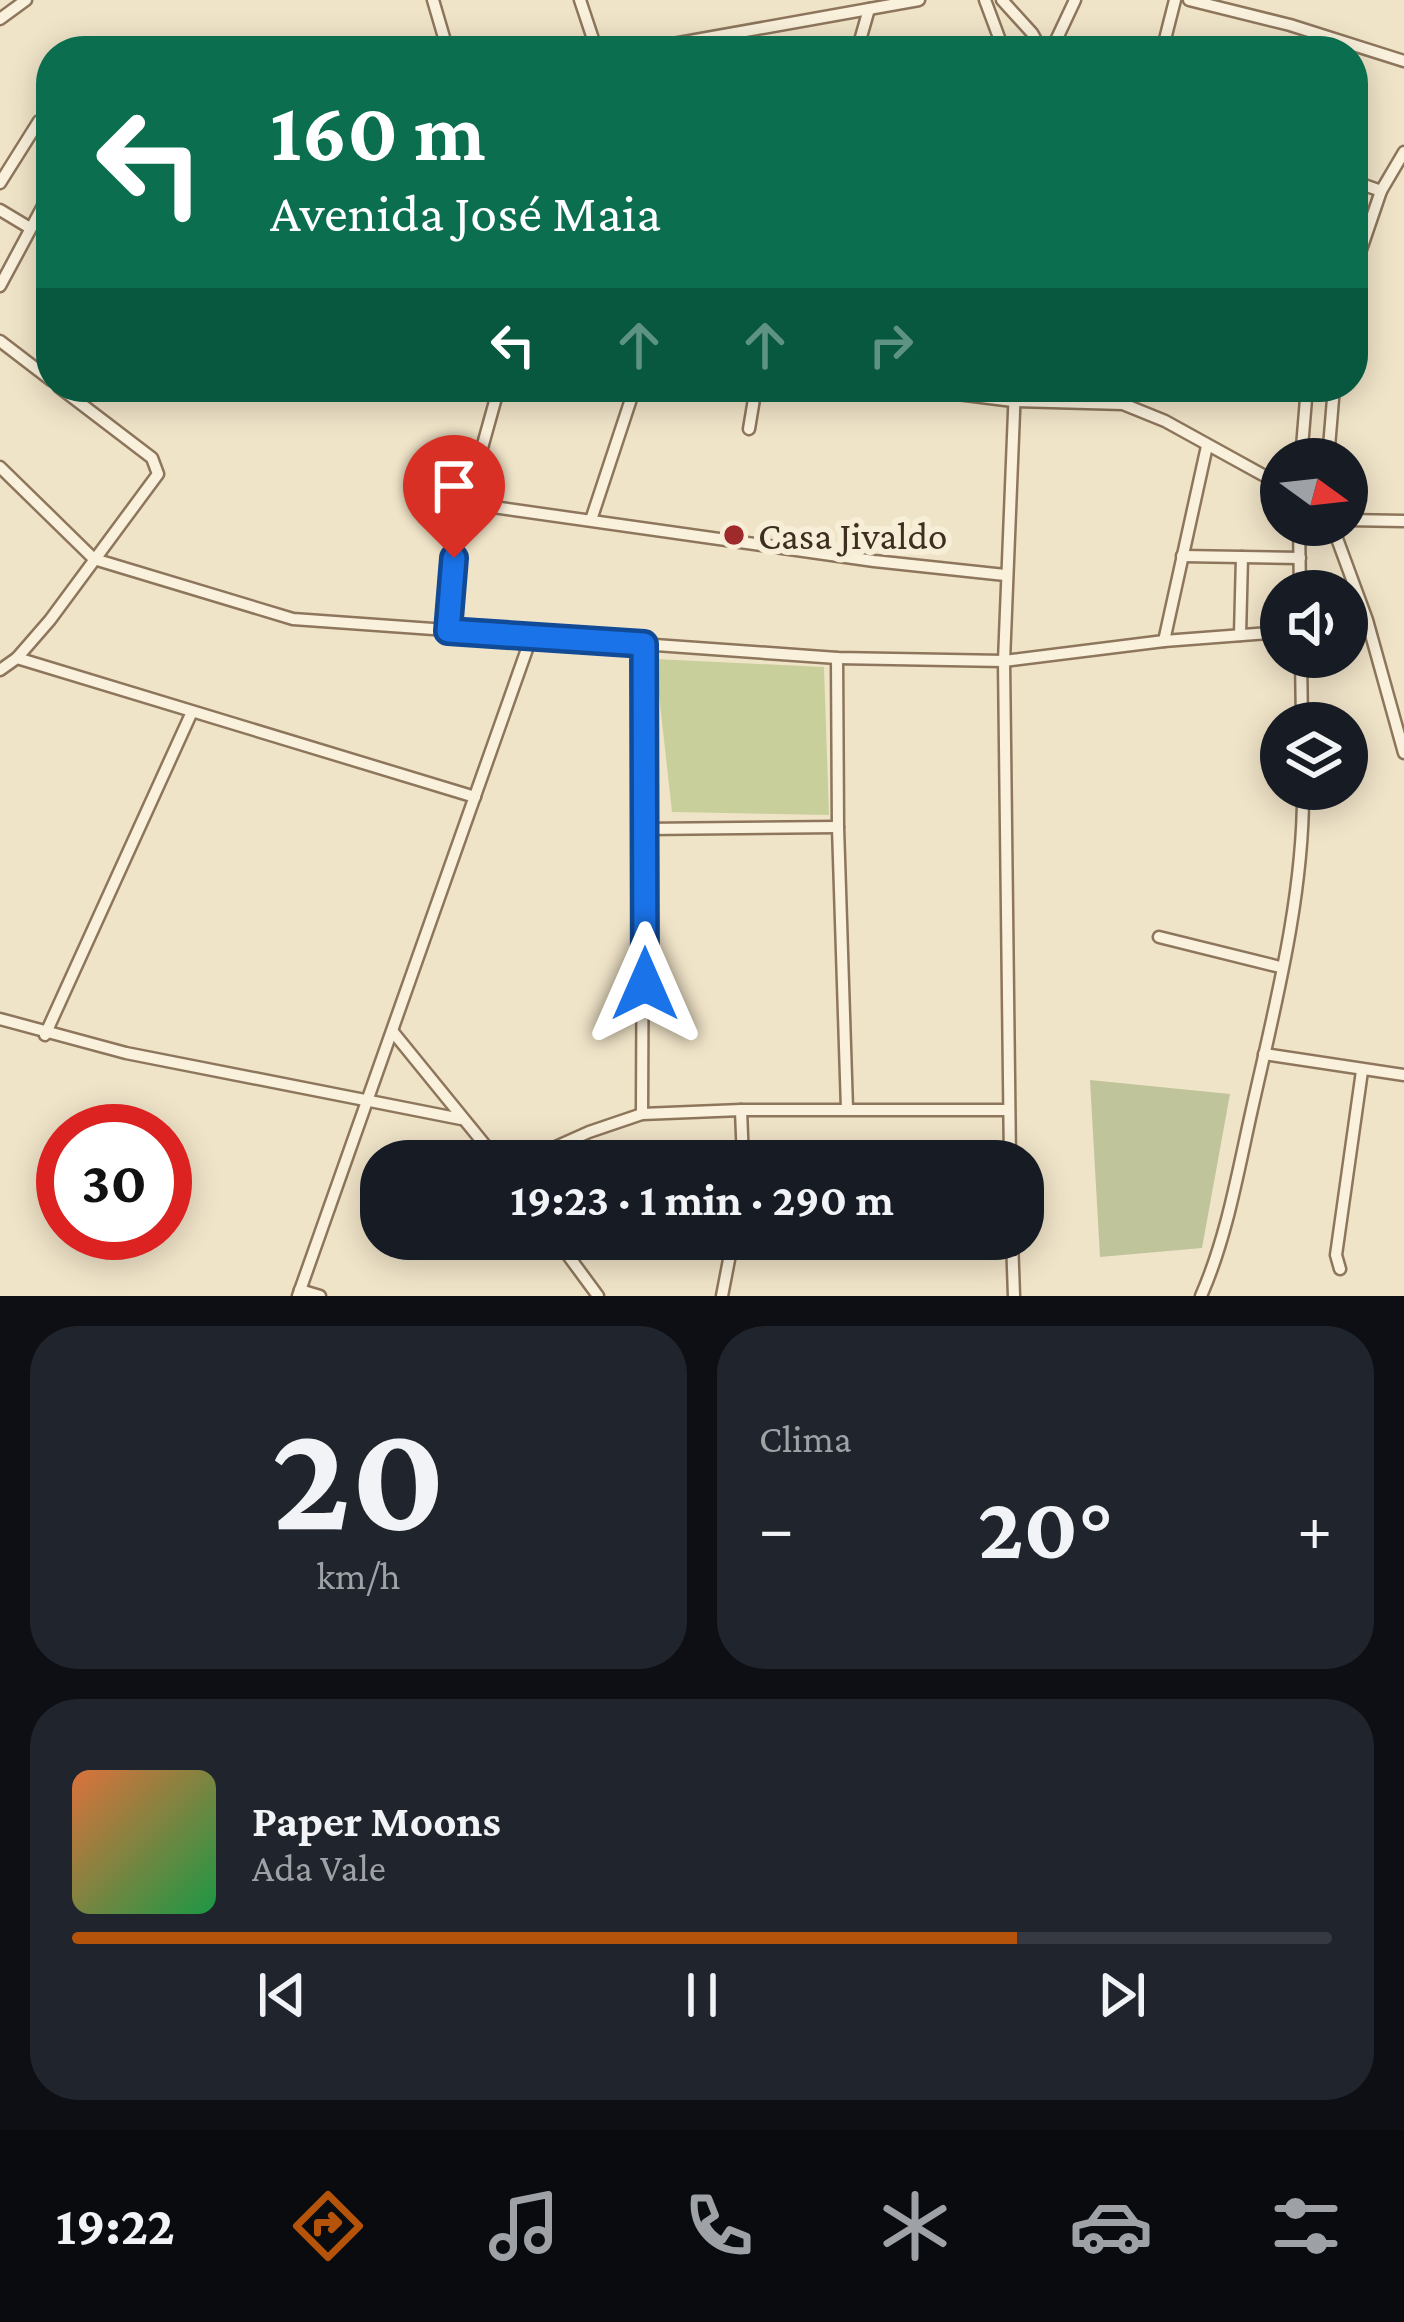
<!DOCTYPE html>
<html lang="pt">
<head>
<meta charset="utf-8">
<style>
  body { margin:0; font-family:"Crimson Pro",serif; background:#20242c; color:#f1f3f6; height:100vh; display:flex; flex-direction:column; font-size:45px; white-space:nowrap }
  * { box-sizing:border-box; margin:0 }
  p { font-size:39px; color:#9ea1a6 }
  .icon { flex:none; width:66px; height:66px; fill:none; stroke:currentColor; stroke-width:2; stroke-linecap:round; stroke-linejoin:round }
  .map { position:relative; height:1296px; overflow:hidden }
  .sheet { display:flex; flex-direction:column; gap:30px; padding:30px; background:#0d0f14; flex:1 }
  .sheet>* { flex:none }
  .banner { position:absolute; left:36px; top:36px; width:1332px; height:366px; border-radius:48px; box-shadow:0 6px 30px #0003; background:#0b6e4f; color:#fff; overflow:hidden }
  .needle { width:78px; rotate:105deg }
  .tools { position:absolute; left:1260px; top:438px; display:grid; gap:24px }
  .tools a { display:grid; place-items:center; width:108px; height:108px; border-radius:50%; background:#171b24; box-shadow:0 6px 30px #0003; font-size:60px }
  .speed { position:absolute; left:36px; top:1104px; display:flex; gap:24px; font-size:60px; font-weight:700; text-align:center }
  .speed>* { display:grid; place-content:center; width:156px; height:156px; border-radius:50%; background:#171b24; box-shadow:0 6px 30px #0003; line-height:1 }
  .speed .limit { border:18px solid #d22; background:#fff; color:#111 }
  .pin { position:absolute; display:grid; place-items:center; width:102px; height:102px; color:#fff; margin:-123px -51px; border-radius:50% 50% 50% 0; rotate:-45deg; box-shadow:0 0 12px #0007 }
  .pin .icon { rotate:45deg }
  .me { position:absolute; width:132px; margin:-66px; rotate:0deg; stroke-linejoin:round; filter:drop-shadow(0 0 9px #0008) }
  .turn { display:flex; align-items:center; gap:42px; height:252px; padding:0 36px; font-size:54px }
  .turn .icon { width:156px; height:156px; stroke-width:2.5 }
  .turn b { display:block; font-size:84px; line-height:102px }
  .lanes { display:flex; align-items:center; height:114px; padding:0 36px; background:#0003; justify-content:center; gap:60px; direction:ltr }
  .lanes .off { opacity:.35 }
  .big { font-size:90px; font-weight:700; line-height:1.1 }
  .sheet .card { flex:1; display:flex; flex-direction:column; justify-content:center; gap:18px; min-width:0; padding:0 42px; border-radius:48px; background:#20242c }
  .sheet .dial { align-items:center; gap:0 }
  .dial b { font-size:156px; line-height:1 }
  .song { display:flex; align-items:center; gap:36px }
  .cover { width:144px; height:144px; border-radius:18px; background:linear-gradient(135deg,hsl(20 70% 55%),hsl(140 70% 35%)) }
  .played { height:12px; border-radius:6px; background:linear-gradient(90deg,#b45309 75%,#363941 75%) }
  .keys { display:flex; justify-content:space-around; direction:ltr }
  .heat { display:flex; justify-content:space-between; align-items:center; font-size:66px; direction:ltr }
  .sheet .tiles { flex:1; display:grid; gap:30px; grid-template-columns:1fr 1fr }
  .card:last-child { grid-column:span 2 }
  .trip { position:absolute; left:360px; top:1140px; width:684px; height:120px; border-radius:48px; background:#171b24; box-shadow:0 6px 30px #0003; font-weight:700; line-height:120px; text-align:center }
  .tab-bar { display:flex; height:192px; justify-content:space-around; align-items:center; background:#090b0e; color:#9ea1a6 }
  .tab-bar .icon { width:84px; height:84px }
  .tab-bar .on { color:#b45309 }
  .tab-bar b { font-size:54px; color:#f1f3f6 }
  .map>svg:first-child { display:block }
</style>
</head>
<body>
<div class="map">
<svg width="1404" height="1296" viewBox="0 0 1404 1296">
  <rect width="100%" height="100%" fill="#f0e4c8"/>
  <path fill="#c9cf9b" d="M655,659l169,8 5,148 -157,-3z"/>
  <path fill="#bfc49a" d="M1090,1080l140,14 -28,154 -102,9z"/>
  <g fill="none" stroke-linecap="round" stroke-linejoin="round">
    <defs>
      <g id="minor">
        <path d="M433,0l15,51"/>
        <path d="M580,0l17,51"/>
        <path d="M985,0l19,51"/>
        <path d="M1002,0l30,33 10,18"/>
        <path d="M1189,0l101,25 114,36"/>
        <path d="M0,19l26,-19"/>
        <path d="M634,51l285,-51"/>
        <path d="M857,51l12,-42"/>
        <path d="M1051,51l24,-51"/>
        <path d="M1162,51l13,-51"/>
        <path d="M1353,181l28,10"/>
        <path d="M0,183l39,-62"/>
        <path d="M0,210l30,18"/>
        <path d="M1353,273l28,-82 23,-39"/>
        <path d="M0,286l51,-95"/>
        <path d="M0,341l51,39"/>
        <path d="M902,387l111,14 110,3 42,17 116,64"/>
        <path d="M749,429l7,-42"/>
        <path d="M1301,459l6,-72"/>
        <path d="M1328,459l6,-72"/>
        <path d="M0,467l94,92 199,60 544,39 167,3 160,-20 117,-9"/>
        <path d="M465,503l409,58 131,14"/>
        <path d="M591,520l44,-133"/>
        <path d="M1347,520l57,1"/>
        <path d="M1299,525l1,66"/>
        <path d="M1332,525l35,95 37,133"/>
        <path d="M1182,556l118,2"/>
        <path d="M448,631l10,-97 41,-147"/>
        <path d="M1240,635l2,-78"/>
        <path d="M1164,641l43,-195"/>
        <path d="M1301,657l1,66"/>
        <path d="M17,658l458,139"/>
        <path d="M837,658l1,169 9,282"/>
        <path d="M0,670l17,-12 33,-38 108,-146 -6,-16 -93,-71"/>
        <path d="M645,829l193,-2"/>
        <path d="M1159,937l121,30"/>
        <path d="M0,1019l126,34 335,66"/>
        <path d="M393,1032l105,129"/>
        <path d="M45,1035l146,-321"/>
        <path d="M1264,1054l140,21"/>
        <path d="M741,1110l2,51"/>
        <path d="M642,1114l2,-470"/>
        <path d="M524,1161l65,-29 53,-18 99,-4h267"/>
        <path d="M1010,1161l-6,-500 11,-274"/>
        <path d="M556,1239l42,57"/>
        <path d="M1012,1239l2,57"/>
        <path d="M1340,1269l-4,-14 26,-184"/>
        <path d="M300,1290l20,6"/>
        <path d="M298,1296l234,-661"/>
        <path d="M722,1296l11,-57"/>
        <path d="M1201,1296c26,-59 37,-125 51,-187 23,-103 52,-214 51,-320"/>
      </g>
    </defs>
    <use href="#minor" stroke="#8d765c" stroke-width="15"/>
    <use href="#minor" stroke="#faf1dc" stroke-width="10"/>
  </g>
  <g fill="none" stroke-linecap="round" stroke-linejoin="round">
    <defs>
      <path id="route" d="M454,558l-6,73 196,13 1,340"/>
    </defs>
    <use href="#route" stroke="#114b97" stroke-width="30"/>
    <use href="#route" stroke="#1a73e8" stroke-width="21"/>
  </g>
  <circle fill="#9e2a2b" stroke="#f7eed8" stroke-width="4.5" cx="734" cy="535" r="12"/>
  <g text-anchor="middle" stroke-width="12" stroke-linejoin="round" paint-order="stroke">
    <g font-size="39" fill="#3d2e20" stroke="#f7eed8" text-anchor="start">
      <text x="758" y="549">Casa Jivaldo</text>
    </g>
  </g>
</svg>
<div class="tools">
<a><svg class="needle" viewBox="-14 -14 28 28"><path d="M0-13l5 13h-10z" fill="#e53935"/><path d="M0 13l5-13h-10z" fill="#9ea1a6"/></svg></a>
<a><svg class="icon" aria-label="sound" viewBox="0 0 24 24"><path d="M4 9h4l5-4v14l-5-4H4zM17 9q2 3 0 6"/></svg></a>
<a><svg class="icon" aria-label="layers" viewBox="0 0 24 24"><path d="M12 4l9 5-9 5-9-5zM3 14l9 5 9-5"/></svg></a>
</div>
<div class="speed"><div class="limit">30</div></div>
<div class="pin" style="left:454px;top:558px;background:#d93025"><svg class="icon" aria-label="arrive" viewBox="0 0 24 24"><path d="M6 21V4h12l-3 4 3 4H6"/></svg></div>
<svg class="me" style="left:645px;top:984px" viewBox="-20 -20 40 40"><path d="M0-17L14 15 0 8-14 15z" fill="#1a73e8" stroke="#fff" stroke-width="4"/></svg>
<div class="trip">19:23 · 1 min · 290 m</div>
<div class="banner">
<div class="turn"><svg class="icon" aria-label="left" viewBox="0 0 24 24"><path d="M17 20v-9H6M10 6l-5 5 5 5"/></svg><div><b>160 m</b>Avenida José Maia</div></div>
<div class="lanes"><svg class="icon" aria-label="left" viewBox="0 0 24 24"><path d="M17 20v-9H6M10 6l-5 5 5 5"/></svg><svg class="icon off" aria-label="ahead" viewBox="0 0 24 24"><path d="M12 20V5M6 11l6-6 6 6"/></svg><svg class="icon off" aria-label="ahead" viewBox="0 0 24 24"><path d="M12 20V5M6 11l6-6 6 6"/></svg><svg class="icon off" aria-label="right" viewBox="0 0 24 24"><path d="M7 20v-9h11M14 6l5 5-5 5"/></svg></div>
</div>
</div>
<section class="sheet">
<div class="tiles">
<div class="card dial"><b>20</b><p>km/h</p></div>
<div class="card"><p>Clima</p>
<div class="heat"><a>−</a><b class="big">20°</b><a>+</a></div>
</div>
<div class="card">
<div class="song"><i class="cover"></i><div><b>Paper Moons</b><p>Ada Vale</p></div></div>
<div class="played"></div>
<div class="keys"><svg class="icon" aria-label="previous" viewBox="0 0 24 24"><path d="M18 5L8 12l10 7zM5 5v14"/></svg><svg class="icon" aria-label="pause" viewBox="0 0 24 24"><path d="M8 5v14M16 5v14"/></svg><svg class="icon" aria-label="next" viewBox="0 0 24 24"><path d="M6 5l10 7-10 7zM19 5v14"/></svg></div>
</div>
</div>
</section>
<nav class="tab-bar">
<b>19:22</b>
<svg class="icon on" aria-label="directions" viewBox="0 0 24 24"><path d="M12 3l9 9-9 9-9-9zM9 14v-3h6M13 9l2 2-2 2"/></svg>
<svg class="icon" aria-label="music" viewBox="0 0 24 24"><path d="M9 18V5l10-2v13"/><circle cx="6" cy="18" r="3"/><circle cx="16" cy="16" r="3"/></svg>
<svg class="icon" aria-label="phone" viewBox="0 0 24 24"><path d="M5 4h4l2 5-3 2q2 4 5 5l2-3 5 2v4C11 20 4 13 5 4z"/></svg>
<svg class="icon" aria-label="climate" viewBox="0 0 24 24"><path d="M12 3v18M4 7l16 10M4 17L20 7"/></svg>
<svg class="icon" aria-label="car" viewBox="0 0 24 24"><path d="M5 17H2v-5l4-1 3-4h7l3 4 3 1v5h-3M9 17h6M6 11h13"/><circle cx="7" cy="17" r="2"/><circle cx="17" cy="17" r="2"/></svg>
<svg class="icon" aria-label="filters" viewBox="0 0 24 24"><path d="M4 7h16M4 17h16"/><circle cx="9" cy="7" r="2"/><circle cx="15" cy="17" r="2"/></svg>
</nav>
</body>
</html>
